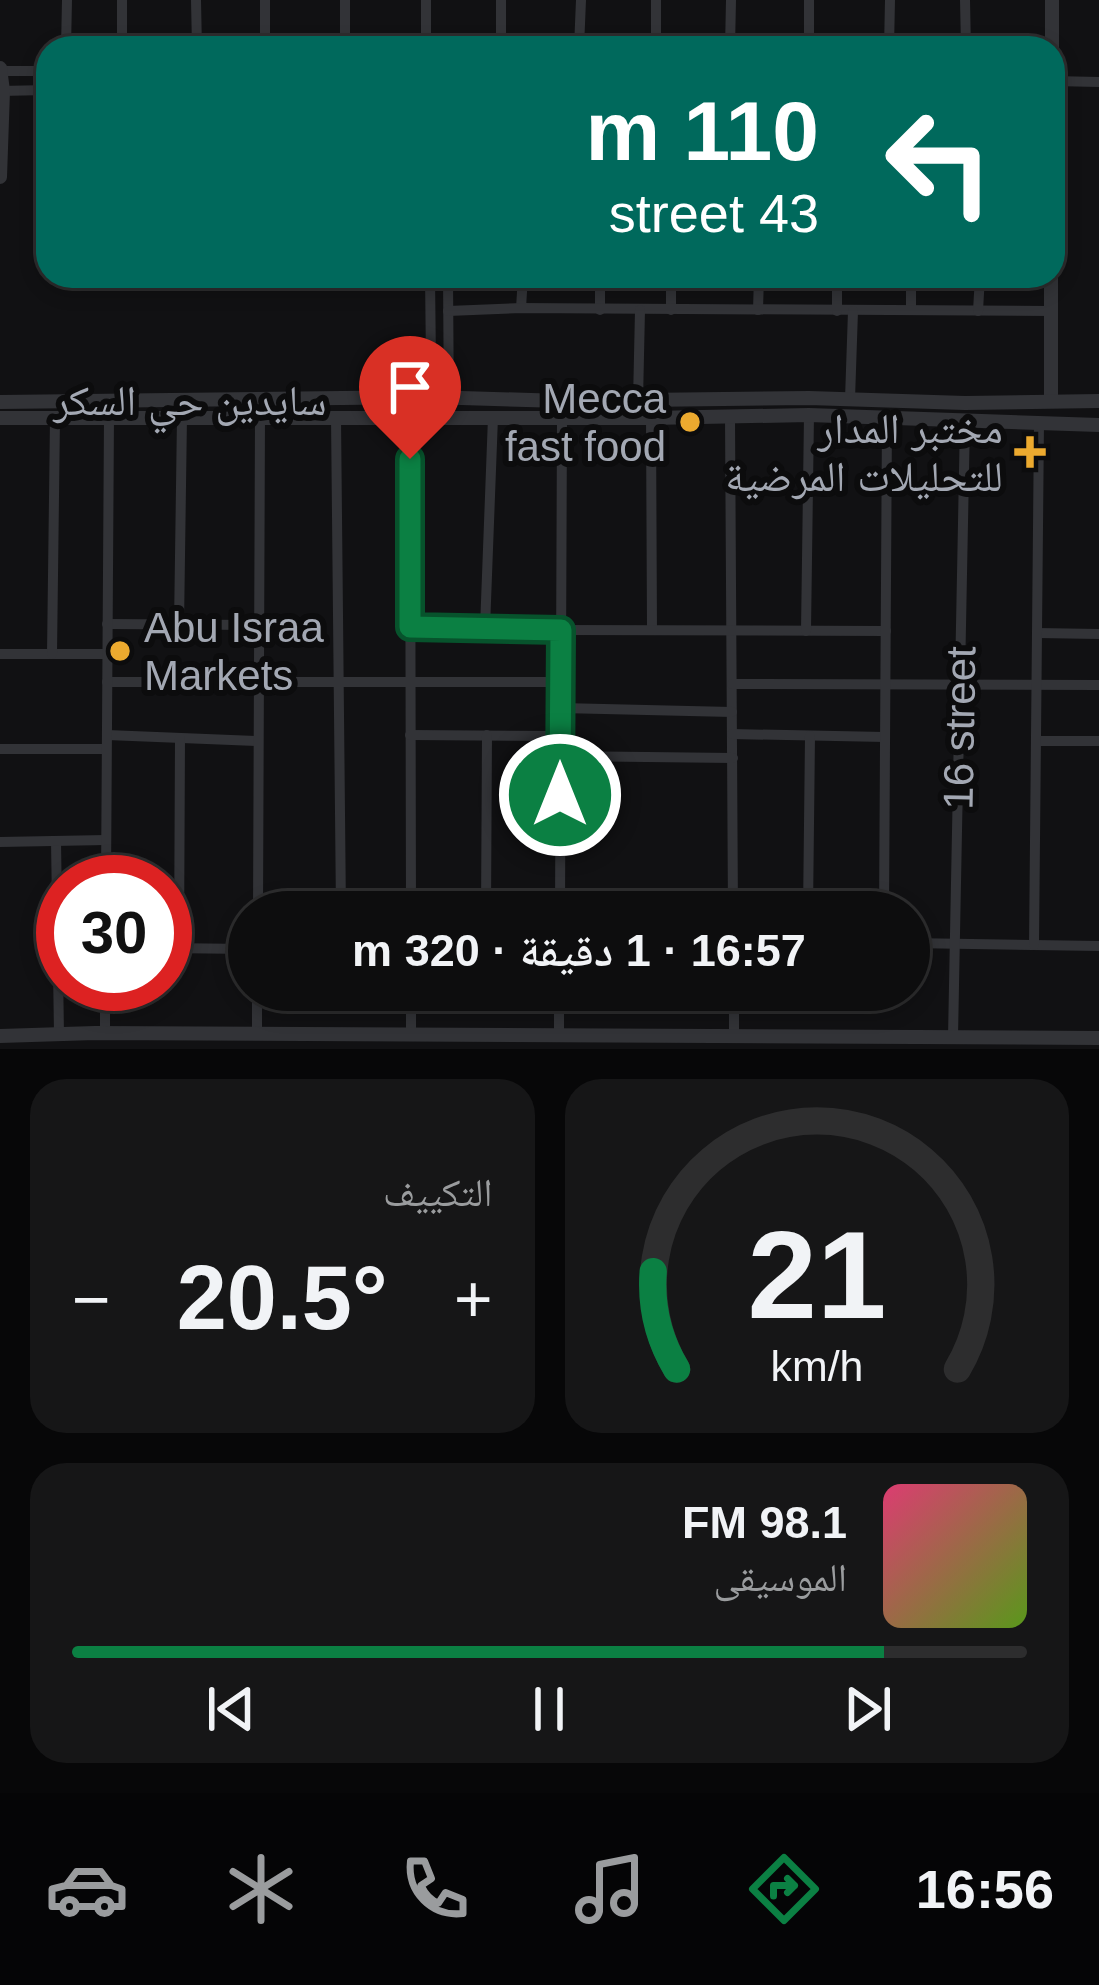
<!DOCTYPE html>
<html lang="ar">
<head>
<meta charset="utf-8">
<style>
  body { margin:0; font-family:Arial,"Noto Naskh Arabic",sans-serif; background:#161617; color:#f1f3f6; direction:rtl; height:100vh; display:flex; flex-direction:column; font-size:45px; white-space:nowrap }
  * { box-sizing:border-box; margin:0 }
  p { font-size:39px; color:#9a9c9e }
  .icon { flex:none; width:66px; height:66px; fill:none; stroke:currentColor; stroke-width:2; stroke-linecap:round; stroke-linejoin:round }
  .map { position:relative; height:1049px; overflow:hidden; direction:ltr }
  .side { display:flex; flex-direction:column; gap:30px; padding:30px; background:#070708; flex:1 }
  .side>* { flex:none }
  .guide { position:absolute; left:36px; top:36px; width:1029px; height:252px; border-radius:36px; box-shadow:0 6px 18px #0003,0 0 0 3px #2d2d2e; direction:rtl; background:#00695c; color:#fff; overflow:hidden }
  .speed { position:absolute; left:36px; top:855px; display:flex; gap:24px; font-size:60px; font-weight:700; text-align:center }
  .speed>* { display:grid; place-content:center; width:156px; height:156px; border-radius:50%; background:#0d0d0e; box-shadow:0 6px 18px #0003,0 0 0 3px #2d2d2e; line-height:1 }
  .speed .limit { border:18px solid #d22; background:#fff; color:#111 }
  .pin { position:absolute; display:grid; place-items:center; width:102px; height:102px; color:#fff; margin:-123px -51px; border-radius:50% 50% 50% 0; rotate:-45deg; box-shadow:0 0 12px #0007 }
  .pin .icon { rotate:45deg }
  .me { position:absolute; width:132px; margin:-66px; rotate:0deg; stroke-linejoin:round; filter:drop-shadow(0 0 9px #0008) }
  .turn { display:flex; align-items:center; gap:42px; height:252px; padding:0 48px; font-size:54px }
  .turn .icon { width:156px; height:156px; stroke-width:2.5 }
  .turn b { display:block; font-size:84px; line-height:102px }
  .big { font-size:90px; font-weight:600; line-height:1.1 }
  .side .widget { flex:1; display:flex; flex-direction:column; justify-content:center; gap:18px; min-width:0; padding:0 42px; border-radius:36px; background:#161617 }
  .side .dial { align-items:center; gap:0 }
  .dial svg { height:312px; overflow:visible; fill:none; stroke:#2d2d2e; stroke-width:7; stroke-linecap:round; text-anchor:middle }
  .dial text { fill:#f1f3f6; stroke:none }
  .song { display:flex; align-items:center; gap:36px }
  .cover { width:144px; height:144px; border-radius:18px; background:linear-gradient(135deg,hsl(340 70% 55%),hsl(90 70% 35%)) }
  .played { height:12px; border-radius:6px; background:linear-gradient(90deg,#0b8043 85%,#2d2d2e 85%) }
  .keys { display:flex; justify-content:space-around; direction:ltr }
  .heat { display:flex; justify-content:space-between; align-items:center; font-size:66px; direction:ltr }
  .side .tiles { flex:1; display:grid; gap:30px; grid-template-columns:1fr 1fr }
  .widget:last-child { grid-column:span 2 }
  .trip { position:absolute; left:228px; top:891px; width:702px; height:120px; border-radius:60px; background:#0d0d0e; box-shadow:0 6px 18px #0003,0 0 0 3px #2d2d2e; font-weight:600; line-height:120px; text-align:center; direction:rtl }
  .tabs { display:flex; height:192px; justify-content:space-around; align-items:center; background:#050506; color:#9a9c9e }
  .tabs .icon { width:84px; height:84px }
  .tabs .selected { color:#0b8043 }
  .tabs b { font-size:54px; color:#f1f3f6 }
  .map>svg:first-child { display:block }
</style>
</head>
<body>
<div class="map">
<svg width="1099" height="1049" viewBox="0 0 1099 1049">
  <rect width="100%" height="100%" fill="#111113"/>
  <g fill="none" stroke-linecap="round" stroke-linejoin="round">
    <g stroke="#323337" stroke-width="10">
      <path d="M122,0v48"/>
      <path d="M196,0l1,48"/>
      <path d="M345,0v48"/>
      <path d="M426,0v48"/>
      <path d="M965,0l1,48"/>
      <path d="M66,48l1,-48"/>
      <path d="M265,48v-48"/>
      <path d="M501,48v-48"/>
      <path d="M579,48l2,-48"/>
      <path d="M656,48v-48"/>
      <path d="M730,48l1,-48"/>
      <path d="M809,48v-48"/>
      <path d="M889,48l1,-48"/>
      <path d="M0,71h48"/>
      <path d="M1053,81l46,1"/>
      <path d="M0,91l48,-1"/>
      <path d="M448,276l1,141"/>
      <path d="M600,276v34"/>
      <path d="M911,276v34"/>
      <path d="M521,308l2,-32"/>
      <path d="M671,310v-34"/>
      <path d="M758,310l1,-34"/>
      <path d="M448,311l73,-3 530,3"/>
      <path d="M837,311v-35"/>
      <path d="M978,311l2,-35"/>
      <path d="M850,399l3,-88"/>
      <path d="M638,401l2,-91"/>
      <path d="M336,417l5,495"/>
      <path d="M410,417l1,495"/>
      <path d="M429,417l2,-54 -1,-87"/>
      <path d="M651,418l1,212"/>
      <path d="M730,418l3,494"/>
      <path d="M107,624l152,1"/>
      <path d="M179,626l3,-209"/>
      <path d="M410,627l151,3 325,1"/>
      <path d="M485,628l8,-211"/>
      <path d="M806,631l3,-216"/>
      <path d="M1037,633l62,1"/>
      <path d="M0,654h107"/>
      <path d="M52,654l3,-236"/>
      <path d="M107,682h454"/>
      <path d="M732,684l367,1"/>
      <path d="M561,708l171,4"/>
      <path d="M732,734l153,3"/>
      <path d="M107,735l151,6"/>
      <path d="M410,735l150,1"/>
      <path d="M1036,741h63"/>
      <path d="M0,749h106"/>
      <path d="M560,756l173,2"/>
      <path d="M56,841l3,193"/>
      <path d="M0,842l106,-2"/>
      <path d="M106,882l3,-466"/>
      <path d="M258,912l2,-495"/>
      <path d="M486,912l1,-177"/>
      <path d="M560,912l2,-494"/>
      <path d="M808,912l2,-176"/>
      <path d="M884,912l3,-495"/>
      <path d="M909,943l190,3"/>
      <path d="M1034,945l5,-522"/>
      <path d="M165,948l84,1"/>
      <path d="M179,948l1,-210"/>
      <path d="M411,990v45"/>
      <path d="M734,990v45"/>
      <path d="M105,1033v-49"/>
      <path d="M257,1034v-44"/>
      <path d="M559,1035v-45"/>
      <path d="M953,1037l12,-617"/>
    </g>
    <g stroke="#323337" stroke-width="14">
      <path d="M1052,48v-48"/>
      <path d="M0,68l3,23 -3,86"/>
      <path d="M1051,276v125"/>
      <path d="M0,402l429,-5 133,4 247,-3 156,5 134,-2"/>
      <path d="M0,418h651l158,-3 290,10"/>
      <path d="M0,1036l95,-3 1004,5"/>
    </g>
  </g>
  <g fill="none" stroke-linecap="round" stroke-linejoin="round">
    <defs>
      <path id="route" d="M410,459v168l151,3 -1,165"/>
    </defs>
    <use href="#route" stroke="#07532c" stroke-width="30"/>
    <use href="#route" stroke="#0b8043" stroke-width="21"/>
  </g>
  <g fill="#ecaa2f" stroke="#0c0c0d" stroke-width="4.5">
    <circle cx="690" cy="422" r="12"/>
    <path d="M1024 434h12v12h12v12h-12v12h-12v-12h-12v-12h12z"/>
    <circle cx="120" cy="651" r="12"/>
  </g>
  <g text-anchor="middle" stroke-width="12" stroke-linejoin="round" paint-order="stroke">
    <g font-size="42" fill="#a3a8b3" stroke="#0c0c0d" text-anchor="end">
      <text x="666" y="413">Mecca<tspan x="666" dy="48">fast food</tspan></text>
      <text x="1003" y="443">مختبر المدار<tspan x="1003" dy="48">للتحليلات المرضية</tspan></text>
      <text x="144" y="642" text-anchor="start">Abu Israa<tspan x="144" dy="48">Markets</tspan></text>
    </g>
    <g font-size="42" fill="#a3a8b3" stroke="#0c0c0d">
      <text x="190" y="415">سايدين حي السكر</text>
      <text transform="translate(959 728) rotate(-89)" y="15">16 street</text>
    </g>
  </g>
</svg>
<div class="speed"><div class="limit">30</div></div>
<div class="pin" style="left:410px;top:459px;background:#d93025"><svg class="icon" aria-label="arrive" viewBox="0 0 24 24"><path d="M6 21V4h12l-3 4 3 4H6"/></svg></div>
<svg class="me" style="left:560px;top:795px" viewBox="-20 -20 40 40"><circle r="17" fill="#0b8043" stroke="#fff" stroke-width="3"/><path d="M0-11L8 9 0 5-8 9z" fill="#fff"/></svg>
<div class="trip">16:57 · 1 دقيقة · 320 m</div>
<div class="guide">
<div class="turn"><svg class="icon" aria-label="left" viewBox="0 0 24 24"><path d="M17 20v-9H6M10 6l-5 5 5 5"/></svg><div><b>110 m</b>43 street</div></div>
</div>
</div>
<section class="side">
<div class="tiles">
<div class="widget dial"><svg viewBox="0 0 100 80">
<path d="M14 69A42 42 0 1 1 86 69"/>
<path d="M14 69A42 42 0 0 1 8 44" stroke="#0b8043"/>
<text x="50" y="56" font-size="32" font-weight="700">21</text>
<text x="50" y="72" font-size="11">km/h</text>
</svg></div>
<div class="widget"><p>التكييف</p>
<div class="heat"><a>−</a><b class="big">20.5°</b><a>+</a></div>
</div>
<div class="widget">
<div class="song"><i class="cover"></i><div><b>98.1 FM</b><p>الموسيقى</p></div></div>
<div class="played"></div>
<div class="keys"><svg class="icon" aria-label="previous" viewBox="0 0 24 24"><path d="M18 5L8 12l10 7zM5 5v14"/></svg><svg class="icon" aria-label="pause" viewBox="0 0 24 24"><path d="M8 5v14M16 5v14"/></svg><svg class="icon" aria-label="next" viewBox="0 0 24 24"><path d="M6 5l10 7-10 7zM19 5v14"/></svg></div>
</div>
</div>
</section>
<nav class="tabs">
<b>16:56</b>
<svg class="icon selected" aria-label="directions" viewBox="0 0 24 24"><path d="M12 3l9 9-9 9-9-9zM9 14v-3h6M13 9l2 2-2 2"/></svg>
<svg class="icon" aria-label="music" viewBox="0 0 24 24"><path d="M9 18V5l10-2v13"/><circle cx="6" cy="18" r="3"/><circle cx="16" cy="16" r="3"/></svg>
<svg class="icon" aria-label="phone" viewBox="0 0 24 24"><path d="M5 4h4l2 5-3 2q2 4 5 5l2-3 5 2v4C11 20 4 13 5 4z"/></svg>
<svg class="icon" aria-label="climate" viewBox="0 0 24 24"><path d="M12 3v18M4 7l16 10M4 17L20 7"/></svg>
<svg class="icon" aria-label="car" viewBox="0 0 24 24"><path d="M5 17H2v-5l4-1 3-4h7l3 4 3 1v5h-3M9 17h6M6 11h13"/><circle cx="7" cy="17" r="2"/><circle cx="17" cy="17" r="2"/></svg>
</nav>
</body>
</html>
